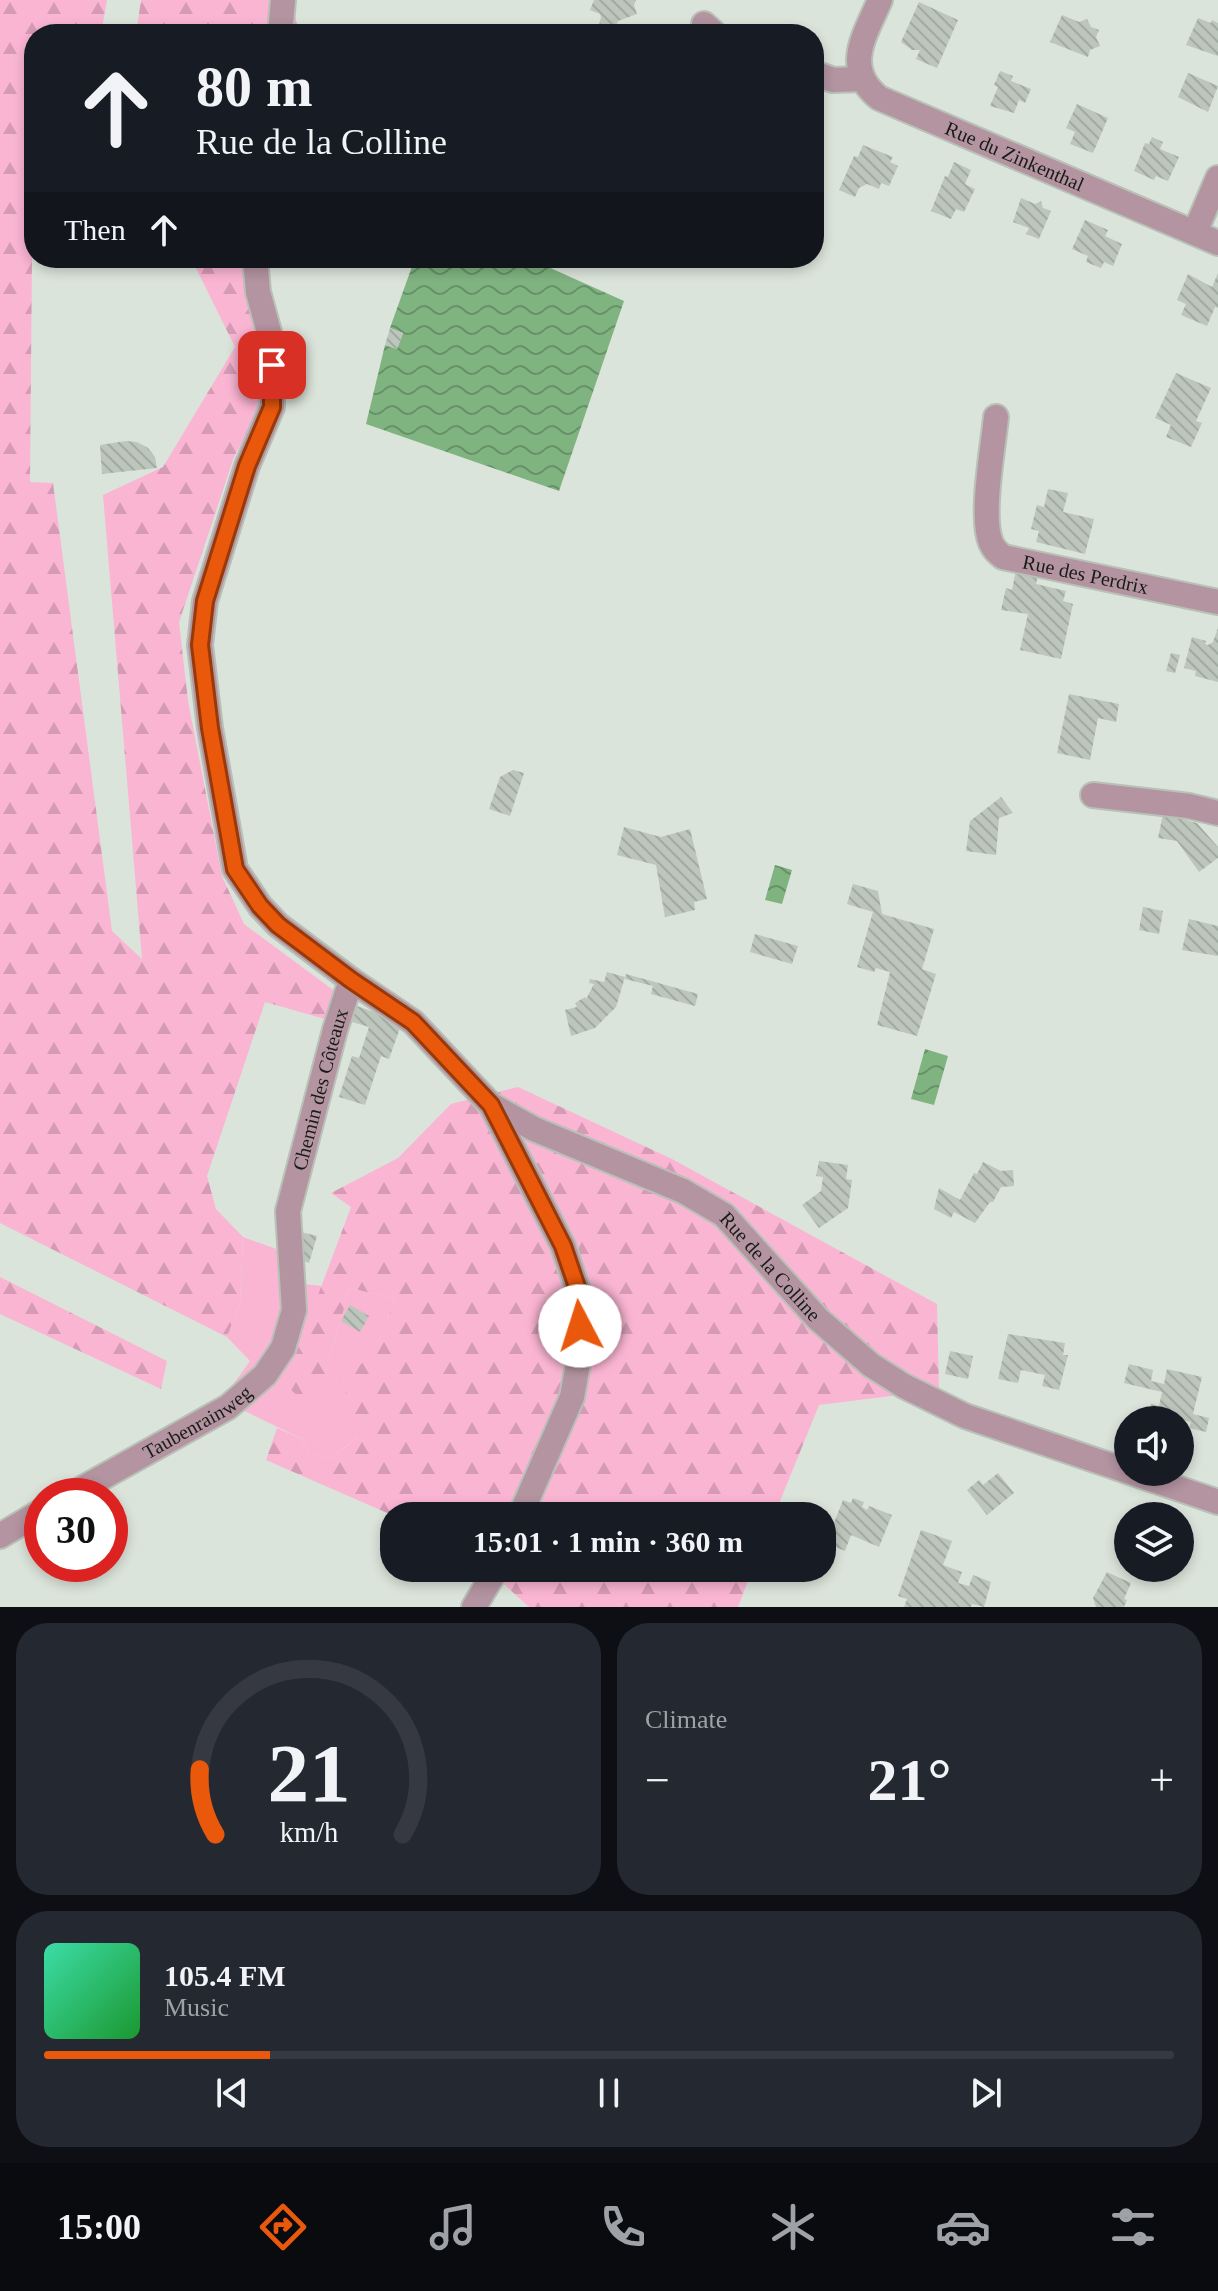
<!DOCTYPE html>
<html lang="en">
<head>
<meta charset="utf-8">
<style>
  body { margin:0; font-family:Georgia,serif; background:#242831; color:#f1f3f6; height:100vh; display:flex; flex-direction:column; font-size:30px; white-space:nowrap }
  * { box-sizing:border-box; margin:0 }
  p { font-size:26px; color:#9ea1a6 }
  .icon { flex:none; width:44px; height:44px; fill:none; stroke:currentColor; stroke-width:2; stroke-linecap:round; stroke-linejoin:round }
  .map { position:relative; height:1607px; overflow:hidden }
  .sheet { display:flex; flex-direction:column; gap:16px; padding:16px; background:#0d0f14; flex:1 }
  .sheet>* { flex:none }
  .guide { position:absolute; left:24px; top:24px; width:800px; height:244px; border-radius:32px; box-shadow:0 4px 12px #0003; background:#171b24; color:#f1f3f6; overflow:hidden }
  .controls { position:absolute; left:1114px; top:1406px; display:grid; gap:16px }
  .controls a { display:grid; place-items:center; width:80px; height:80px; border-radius:50%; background:#171b24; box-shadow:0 4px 12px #0003; font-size:40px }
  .speed { position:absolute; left:24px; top:1478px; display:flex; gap:16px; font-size:40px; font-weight:700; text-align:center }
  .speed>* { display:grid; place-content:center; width:104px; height:104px; border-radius:50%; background:#171b24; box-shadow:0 4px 12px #0003; line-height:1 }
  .speed .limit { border:12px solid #d22; background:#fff; color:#111 }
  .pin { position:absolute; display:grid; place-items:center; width:68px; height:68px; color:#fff; margin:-34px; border-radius:16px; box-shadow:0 4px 12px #0006 }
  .me { position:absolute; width:88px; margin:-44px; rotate:355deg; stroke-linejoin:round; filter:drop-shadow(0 0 6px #0008) }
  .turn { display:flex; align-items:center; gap:28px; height:168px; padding:0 40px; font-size:36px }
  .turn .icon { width:104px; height:104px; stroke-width:2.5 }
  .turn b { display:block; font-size:56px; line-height:68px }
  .then { display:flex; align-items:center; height:76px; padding:0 40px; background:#0003; gap:16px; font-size:30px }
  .big { font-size:60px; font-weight:600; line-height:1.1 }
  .sheet .widget { flex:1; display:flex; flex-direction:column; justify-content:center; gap:12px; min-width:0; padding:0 28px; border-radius:32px; background:#242831 }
  .sheet .dial { align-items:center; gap:0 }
  .dial svg { height:208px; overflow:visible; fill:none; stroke:#363941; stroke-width:7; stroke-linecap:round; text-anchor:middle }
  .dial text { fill:#f1f3f6; stroke:none }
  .song { display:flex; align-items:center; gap:24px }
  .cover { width:96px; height:96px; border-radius:12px; background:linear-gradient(135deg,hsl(160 70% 55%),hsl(130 70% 35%)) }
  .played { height:8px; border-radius:4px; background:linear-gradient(90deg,#ea580c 20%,#363941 20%) }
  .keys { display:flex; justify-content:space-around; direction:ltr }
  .heat { display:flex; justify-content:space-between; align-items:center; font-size:44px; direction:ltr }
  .sheet .tiles { flex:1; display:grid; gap:16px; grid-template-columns:1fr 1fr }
  .widget:last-child { grid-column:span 2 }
  .trip { position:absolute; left:380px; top:1502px; width:456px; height:80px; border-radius:32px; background:#171b24; box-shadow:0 4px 12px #0003; font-weight:600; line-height:80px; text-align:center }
  .tab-bar { display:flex; height:128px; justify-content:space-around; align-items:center; background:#090b0e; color:#9ea1a6 }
  .tab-bar .icon { width:56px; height:56px }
  .tab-bar .selected { color:#ea580c }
  .tab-bar b { font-size:36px; color:#f1f3f6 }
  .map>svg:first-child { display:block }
</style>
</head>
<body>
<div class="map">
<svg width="1218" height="1607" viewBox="0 0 1218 1607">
  <defs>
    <pattern id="forest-firs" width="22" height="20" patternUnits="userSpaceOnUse" patternTransform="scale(2)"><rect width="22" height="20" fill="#fab5d2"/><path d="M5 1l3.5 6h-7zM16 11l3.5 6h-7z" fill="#d69bb4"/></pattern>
    <pattern id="water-waves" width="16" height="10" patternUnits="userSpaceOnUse" patternTransform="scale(2)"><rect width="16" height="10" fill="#7fb380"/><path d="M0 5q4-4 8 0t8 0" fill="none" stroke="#679168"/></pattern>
    <pattern id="building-back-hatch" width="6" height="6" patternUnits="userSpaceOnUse" patternTransform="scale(2)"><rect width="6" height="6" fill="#bdc6bd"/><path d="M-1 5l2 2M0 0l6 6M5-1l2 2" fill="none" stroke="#a2aaa2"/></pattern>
  </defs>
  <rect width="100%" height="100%" fill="#dbe4db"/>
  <path fill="#fab5d2" d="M243,1237l39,14 1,31 40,4 -30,77 31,14 26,-89 45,11 -19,52 -33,30 15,56 -27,21 -23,-5 -6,-14 -80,-39 28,-39 -23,-24 13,-34z"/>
  <g fill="url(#forest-firs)">
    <path d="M0,0h107l-6,34h-67l-4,448 23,1 59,448 30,28 -39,-464 60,-28 72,-120 -44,-89h53l23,94 1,41 -34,64 -55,165 9,79 34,175 22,48 96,71 -15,24 -60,-17 -58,174 9,33 27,28 -3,66 -13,34 -227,-114z"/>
    <path d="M141,0h151l7,34h-163z"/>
    <path d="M518,1087l154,72 265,145 2,86 -120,15 -45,111h-380l-128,-56 11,-32 25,11 6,14 23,5 26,-20 -14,-57 33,-31 19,-51 -45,-11 -26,89 -20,24 -13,-11 2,-28 58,-155 -20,-14 67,-35 53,-54z"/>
    <path d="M0,1277l167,84 -6,28 -161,-75z"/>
    <path d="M486,1568h267l-15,39h-209z"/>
  </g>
  <g fill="url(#water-waves)">
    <path d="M415,258h113l96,43 -65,190 -193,-67 19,-79 12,4 6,-16 -13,-5z"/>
    <path d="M775,865l17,5 -10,34 -17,-4z"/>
    <path d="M925,1049l23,7 -14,49 -23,-6z"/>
  </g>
  <g fill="url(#building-back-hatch)">
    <path d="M594,0h42l-2,5 3,9 -19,7 -4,10 6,3h-24l5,-16 -1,-4 -10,-4z"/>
    <path d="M919,2l39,18 -21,48 -21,-9 4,-9h-8l-11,-8z"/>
    <path d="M1062,15l17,7 8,-3 4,8 8,3 -3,7 4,9 -10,4 -2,7 -38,-15z"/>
    <path d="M1198,18l13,5 1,-3 6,3v33l-32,-11z"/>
    <path d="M1000,71l13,5 -2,5 20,8 -6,14 -6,-3 -5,13 -24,-7 8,-19 -4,-2z"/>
    <path d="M1188,73l30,13 -10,26 -30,-15z"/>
    <path d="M1077,104l31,14 -15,35 -23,-9 5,-12 -9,-4z"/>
    <path d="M1152,137l11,5 -3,7 19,8 -11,24 -12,-5 -2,4 -20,-9 11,-28 4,1z"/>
    <path d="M863,145l30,12 -3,5 8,4 -9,20 -8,-3 -2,6 -12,-5 -8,4 -4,9 -16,-7 15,-34 4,1z"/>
    <path d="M954,162l17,8 -6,14 10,5 -11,23 -8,-3 -5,10 -20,-8 14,-35 3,1z"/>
    <path d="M1021,198l14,6 6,-3 2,7 8,3 -12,28 -13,-5 3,-6 -16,-6z"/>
    <path d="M1085,220l23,10 -3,6 17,8 -9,22 -9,-4 -3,6 -15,-6 2,-6 -16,-7z"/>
    <path d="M1218,273v35l-3,-1 -8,19 -26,-11 5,-11 -9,-4 11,-26 24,13z"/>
    <path d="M390,328l13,5 -6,16 -12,-4z"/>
    <path d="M1176,373l35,15 -15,33 6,2 -11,24 -25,-10 5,-12 -16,-7z"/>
    <path d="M126,441l11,1 11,6 7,9 2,11 -55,6 -2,-29z"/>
    <path d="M1048,489l20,4 -5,19 31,7 -9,35 -49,-12 3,-11 -8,-2 6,-24 7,2z"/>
    <path d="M1017,565l22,5 -3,14 30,7 -3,10 10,3 -12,55 -41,-9 8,-36 -27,-4 5,-22 6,2z"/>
    <path d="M1218,628v54l-23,-6 1,-5 -12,-3 8,-31 14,4 -1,3 3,1 5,-3z"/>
    <path d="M1171,653l9,2 -5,18 -9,-2z"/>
    <path d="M1069,694l50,10 -3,18 -18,-4 -8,42 -33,-7z"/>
    <path d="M513,770l11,3 -14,43 -21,-7 11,-32z"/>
    <path d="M1001,797l12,16 -14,5 -3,37 -30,-4 4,-30z"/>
    <path d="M1163,814l34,9 21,24v11l-19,14 -22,-31 -19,-3z"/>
    <path d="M624,827l37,10 29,-8 17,70 -13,3 1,8 -30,7 -9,-52 -39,-10z"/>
    <path d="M853,884l25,7 4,23 52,15 -12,40 14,5 -19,62 -40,-11 13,-53 -14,-4 -2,4 -17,-5 16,-55 -26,-8z"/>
    <path d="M1143,907l20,4 -4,23 -20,-4z"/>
    <path d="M1189,919l29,7v30l-36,-6z"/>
    <path d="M755,934l43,12 -6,18 -42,-12z"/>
    <path d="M607,972l18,5 -9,30 -21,21 -24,8 -6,-26 12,-3 -2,-4 10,-6 1,2 8,-15 -5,-1 1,-4 14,3z"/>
    <path d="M626,974l72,20 -3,12 -44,-12 2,-8 -28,-7z"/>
    <path d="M357,1006l17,6 26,16 -11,31 -8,-3 -16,49 -26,-8 13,-41 7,2 10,-31 -17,-5z"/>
    <path d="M819,1161l29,4 -2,14 6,1 -4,28 -29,20 -17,-23 19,-14 2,-14 -7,-1z"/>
    <path d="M983,1162l18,9 12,-1 1,16 -13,1 -8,15h-3l-15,21 -21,-11 -3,6 -17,-9 5,-21 21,12 14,-27 3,1z"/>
    <path d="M301,1232l16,4 -8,27 -5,-2z"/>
    <path d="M350,1305l19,11 -9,16 -19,-11z"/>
    <path d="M1008,1334l57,9 -2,12h5l-9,35 -17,-4 3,-11 -24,-5 -3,13 -20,-4z"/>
    <path d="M950,1351l23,5 -5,23 -23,-5z"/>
    <path d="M1129,1364l24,6 -2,11 13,3 3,-15 35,8 -9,37 16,4 -3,14 -17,-4 2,-6 -17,-4 -27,2 4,-16 8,2 3,-14 -38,-9z"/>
    <path d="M998,1473l16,20 -27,22 -20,-25 12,-10 4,5z"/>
    <path d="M853,1498l11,4 -2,5 5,3 2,-4 23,9 -13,32 -28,-12 -6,16 -19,-8 17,-43 8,3z"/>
    <path d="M921,1530l31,11 -9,24 19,7 -4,11 11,3 4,-11 18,7 -7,25 -12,-3 -1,3h-67l3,-8 -9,-3z"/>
    <path d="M1107,1572l24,11 -7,16 3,1 -3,7h-28l-3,-9z"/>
  </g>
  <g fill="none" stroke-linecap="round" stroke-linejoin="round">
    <defs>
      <g id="minor">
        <path id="s1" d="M880,0c-15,35 -38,68 -1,98l339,145"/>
        <path d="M704,24l11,10"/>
        <path d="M280,34l3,-34"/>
        <path d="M814,73l19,7 29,-1"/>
        <path d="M1195,232l23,-54"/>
        <path id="s2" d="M255,258l3,34 14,51v64l-25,59 -42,135 -5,44 10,83 25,141 25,37 18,19 73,55 62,42 78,83 43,24 149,62 41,24 94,104 53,46 33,21 61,30 253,86"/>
        <path id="s3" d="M996,417c-3,31 -16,100 -5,126 3,7 7,10 12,14l215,45"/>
        <path d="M1093,795l96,11 29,7"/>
        <path d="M491,1105l72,141 14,41 2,18v53l-7,39 -52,119"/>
        <path id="s4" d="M69,1496l159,-89 37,-32 18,-27 11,-38 -6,-99 47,-181 16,-50"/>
        <path d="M0,1536l42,-25"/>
        <path d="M474,1607l23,-39"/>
      </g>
    </defs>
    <use href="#minor" stroke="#b8c0b8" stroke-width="28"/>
    <use href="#minor" stroke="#b394a0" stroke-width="24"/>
  </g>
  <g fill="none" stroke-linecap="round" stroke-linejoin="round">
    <defs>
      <path id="route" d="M272,365v42l-25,59 -42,135 -5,44 10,83 25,141 25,37 18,19 73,55 62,42 78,83 72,141 14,41 3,39"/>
    </defs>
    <use href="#route" stroke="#983908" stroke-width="20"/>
    <use href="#route" stroke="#ea580c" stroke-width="14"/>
  </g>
  <g text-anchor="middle" stroke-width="6" stroke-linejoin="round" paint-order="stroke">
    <g font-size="20" fill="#181c18" stroke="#dbe4db">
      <text dy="7" stroke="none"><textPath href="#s1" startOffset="256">Rue du Zinkenthal</textPath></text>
      <text dy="7" stroke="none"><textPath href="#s3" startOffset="230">Rue des Perdrix</textPath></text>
      <text dy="7" stroke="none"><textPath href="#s4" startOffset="528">Chemin des Côteaux</textPath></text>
      <text dy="7" stroke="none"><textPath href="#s2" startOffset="1306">Rue de la Colline</textPath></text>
      <text dy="7" stroke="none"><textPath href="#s4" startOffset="148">Taubenrainweg</textPath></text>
    </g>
  </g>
</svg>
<div class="controls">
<a><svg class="icon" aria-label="sound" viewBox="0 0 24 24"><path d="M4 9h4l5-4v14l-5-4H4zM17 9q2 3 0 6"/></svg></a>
<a><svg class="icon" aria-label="layers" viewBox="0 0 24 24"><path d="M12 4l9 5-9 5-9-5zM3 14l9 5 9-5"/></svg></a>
</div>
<div class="speed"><div class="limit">30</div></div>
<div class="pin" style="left:272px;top:365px;background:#d93025"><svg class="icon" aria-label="arrive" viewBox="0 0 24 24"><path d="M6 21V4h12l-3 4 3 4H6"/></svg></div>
<svg class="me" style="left:580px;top:1326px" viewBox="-20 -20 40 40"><circle r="19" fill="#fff"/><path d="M0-13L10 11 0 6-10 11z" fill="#ea580c"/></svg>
<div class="trip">15:01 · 1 min · 360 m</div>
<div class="guide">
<div class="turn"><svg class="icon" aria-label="ahead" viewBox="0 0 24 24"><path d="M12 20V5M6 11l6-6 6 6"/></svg><div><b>80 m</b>Rue de la Colline</div></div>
<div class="then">Then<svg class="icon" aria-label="ahead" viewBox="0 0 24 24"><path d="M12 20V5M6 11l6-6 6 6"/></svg></div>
</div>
</div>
<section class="sheet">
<div class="tiles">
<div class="widget dial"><svg viewBox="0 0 100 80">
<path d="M14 69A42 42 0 1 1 86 69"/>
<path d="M14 69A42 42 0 0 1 8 44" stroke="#ea580c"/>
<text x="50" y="56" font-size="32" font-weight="700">21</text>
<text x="50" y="72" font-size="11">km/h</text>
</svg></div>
<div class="widget"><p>Climate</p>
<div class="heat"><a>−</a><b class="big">21°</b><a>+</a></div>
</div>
<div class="widget">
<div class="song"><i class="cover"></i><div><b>105.4 FM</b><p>Music</p></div></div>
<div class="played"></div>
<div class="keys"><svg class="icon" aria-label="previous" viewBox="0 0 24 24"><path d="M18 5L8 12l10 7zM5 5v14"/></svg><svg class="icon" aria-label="pause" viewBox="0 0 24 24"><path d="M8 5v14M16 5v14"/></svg><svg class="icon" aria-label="next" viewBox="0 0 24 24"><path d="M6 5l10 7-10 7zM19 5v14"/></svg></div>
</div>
</div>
</section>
<nav class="tab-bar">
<b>15:00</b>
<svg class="icon selected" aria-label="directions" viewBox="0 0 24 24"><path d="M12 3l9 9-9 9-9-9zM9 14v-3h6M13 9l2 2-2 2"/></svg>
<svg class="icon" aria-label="music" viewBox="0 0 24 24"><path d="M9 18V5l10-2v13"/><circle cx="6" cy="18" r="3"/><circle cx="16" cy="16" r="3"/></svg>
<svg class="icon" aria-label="phone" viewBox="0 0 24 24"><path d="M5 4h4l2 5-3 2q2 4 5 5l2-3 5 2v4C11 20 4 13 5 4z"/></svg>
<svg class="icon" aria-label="climate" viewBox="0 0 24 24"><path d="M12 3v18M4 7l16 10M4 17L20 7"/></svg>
<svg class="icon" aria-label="car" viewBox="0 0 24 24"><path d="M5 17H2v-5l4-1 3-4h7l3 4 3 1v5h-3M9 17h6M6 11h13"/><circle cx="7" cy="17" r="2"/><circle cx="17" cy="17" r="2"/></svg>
<svg class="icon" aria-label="filters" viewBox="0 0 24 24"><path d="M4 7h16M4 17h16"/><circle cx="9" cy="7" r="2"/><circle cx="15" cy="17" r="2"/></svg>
</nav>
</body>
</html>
